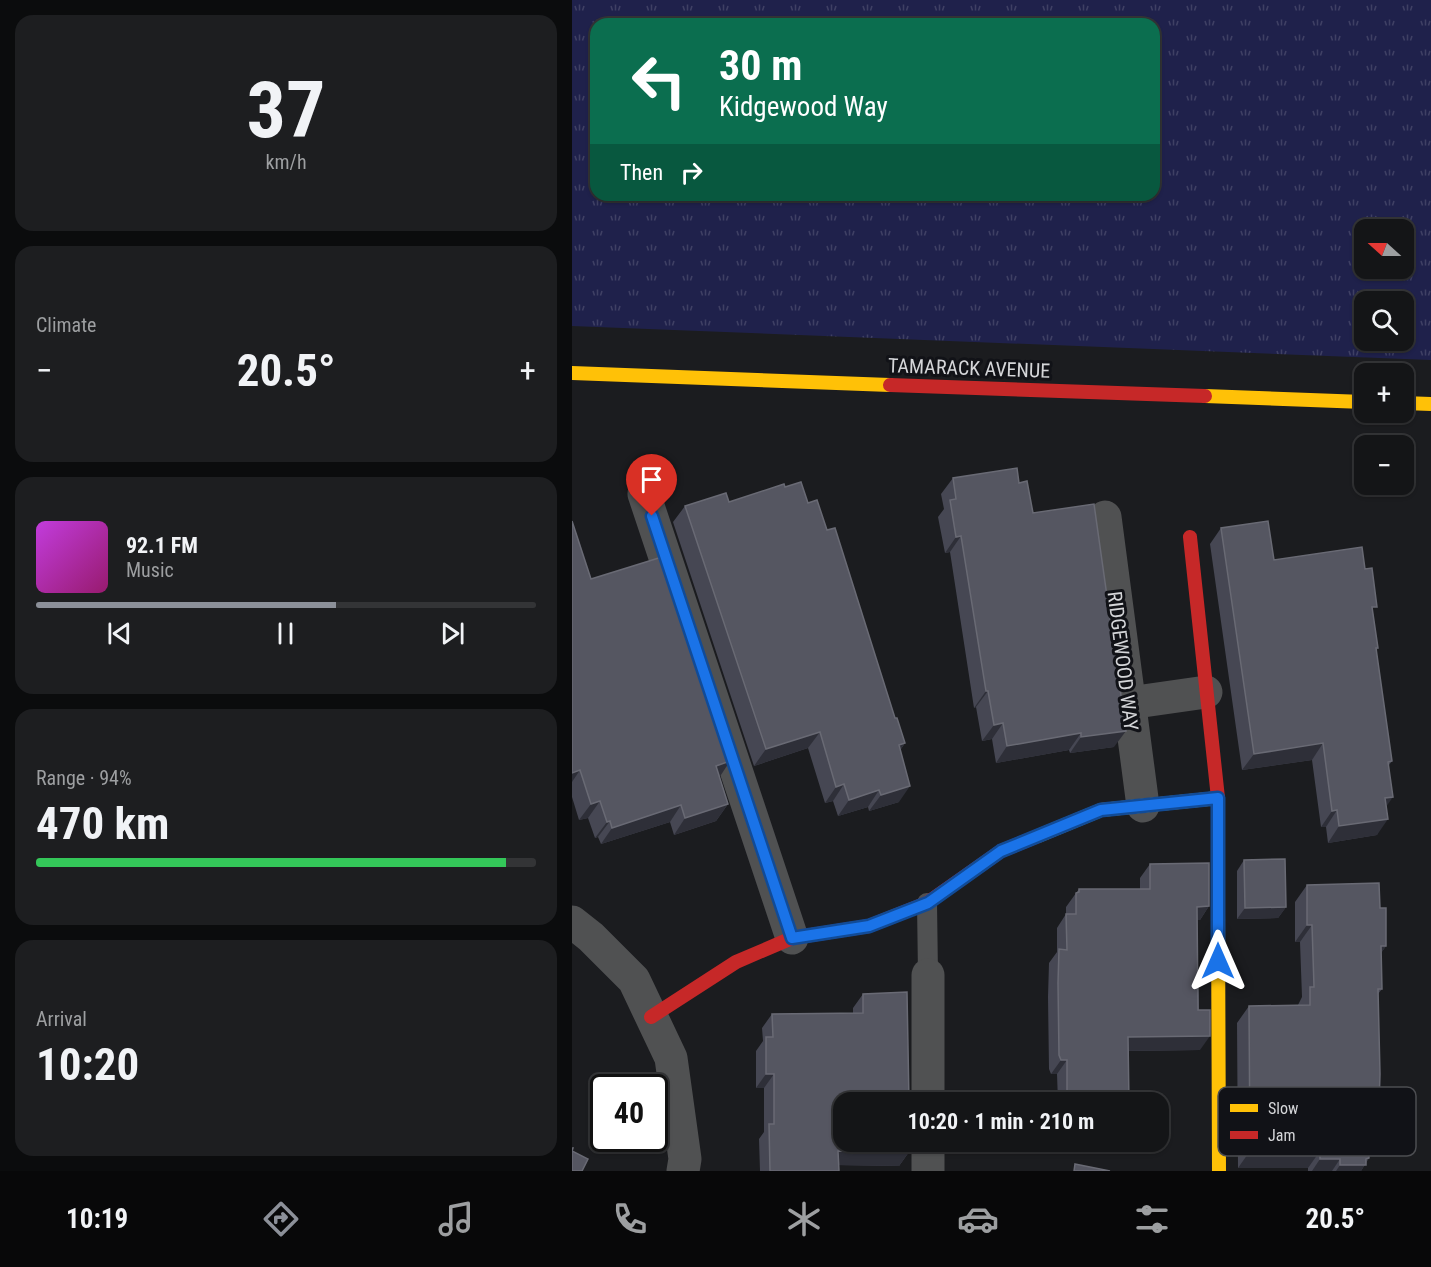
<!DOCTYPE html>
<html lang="en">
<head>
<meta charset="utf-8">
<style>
  body { margin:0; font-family:"Roboto Condensed",sans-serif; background:#1d1e20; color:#f1f3f6; height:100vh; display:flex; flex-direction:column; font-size:22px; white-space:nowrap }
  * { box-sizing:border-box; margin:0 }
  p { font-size:20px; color:#9d9fa1 }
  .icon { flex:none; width:33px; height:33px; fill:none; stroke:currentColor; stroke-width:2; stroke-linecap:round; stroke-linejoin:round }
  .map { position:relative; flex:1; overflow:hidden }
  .details { display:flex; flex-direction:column; gap:15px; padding:15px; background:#0b0c0d; width:572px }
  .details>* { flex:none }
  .guide { position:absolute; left:18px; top:18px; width:570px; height:183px; border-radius:18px; box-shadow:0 2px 4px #0004,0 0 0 2px #333436; background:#0b6e4f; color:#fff; overflow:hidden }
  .needle { width:39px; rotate:291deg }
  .controls { position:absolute; left:782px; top:219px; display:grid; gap:12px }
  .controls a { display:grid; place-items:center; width:60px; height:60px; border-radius:12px; background:#141517; box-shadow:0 2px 4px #0004,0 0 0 2px #333436; font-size:30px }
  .speed { position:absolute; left:18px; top:1074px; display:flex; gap:12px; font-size:30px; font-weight:700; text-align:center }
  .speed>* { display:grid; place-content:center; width:78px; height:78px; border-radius:50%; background:#141517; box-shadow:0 2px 4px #0004,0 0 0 2px #333436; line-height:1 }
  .speed .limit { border:3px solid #111; border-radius:9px; background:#fff; color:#111 }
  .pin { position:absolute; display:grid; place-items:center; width:51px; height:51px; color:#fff; margin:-62px -26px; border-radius:50% 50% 50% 0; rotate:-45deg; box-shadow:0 0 6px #0007 }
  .pin .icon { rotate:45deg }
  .me { position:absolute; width:66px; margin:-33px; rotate:0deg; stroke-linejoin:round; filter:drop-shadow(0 0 4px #0008) }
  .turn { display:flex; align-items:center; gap:21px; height:126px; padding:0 30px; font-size:27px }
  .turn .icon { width:78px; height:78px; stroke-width:2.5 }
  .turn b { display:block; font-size:42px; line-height:51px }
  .then { display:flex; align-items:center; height:57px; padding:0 30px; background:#0003; gap:12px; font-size:22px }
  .big { font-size:45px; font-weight:700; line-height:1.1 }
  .details .widget { flex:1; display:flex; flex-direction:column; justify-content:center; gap:9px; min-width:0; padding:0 21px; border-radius:18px; background:#1d1e20 }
  .details .dial { align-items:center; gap:0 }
  .dial b { font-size:78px; line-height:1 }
  .song { display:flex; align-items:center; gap:18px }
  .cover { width:72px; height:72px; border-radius:9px; background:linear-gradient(135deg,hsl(290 70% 55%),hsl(320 70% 35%)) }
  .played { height:6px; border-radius:3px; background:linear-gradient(90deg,#8c9099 60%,#333436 60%) }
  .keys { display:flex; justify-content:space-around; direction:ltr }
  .heat { display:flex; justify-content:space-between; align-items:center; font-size:33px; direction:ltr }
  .charge { height:9px; border-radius:4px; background:linear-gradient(90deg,#34c759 94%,#333436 0) }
  .trip { position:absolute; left:261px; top:1092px; width:336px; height:60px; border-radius:18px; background:#141517; box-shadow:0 2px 4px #0004,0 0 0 2px #333436; font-weight:700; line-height:60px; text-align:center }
  .dock { display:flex; height:96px; justify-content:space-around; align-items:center; background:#080809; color:#9d9fa1 }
  .dock .icon { width:42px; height:42px }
  .dock .on { color:#8c9099 }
  .dock b { font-size:27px; color:#f1f3f6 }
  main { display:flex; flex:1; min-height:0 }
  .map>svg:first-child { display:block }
</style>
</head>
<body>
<main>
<section class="details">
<div class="widget dial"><b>37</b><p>km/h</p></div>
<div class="widget"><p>Climate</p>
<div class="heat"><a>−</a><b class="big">20.5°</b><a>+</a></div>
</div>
<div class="widget">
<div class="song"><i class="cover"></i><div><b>92.1 FM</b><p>Music</p></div></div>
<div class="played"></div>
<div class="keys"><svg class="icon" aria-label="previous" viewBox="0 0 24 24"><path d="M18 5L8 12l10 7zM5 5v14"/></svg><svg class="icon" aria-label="pause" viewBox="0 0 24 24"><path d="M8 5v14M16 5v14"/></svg><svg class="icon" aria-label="next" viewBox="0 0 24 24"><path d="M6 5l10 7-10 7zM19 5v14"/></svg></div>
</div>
<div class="widget"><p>Range · 94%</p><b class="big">470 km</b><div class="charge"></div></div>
<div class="widget"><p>Arrival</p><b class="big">10:20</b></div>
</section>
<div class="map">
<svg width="860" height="1171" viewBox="0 0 860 1171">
  <defs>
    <pattern id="grass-tufts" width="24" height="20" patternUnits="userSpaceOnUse" patternTransform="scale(1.5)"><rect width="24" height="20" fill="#1f214b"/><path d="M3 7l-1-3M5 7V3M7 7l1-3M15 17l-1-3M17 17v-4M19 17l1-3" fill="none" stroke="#3f4064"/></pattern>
  </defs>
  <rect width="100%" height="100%" fill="#1b1c1f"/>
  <path fill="url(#grass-tufts)" fill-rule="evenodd" d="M0,0h859v360l-859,-34zM24,24h558v171h-558zM792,230h39v38h-39zM792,302h39v38h-39z"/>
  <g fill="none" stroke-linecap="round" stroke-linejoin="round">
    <path stroke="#505152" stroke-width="20" d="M355,903l1,72"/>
    <g stroke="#505152" stroke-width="33">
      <path d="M72,494l148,444"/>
      <path d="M533,517l38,289"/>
      <path d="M557,703l77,-11"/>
      <path d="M0,922l19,15 43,43 37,78 14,101 -2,12"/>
      <path d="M356,975v127"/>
      <path d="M356,1142v29"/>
    </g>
    <g stroke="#ffc107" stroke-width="14">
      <path d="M0,373l318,12"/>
      <path d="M633,396l159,6"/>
      <path d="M831,403l29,1"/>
      <path d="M466,836l63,-26 117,-12"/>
      <path d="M646,912l1,259"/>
    </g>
    <g stroke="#c62828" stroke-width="14">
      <path d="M318,385l315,11"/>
      <path d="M618,537l28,261v114"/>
      <path d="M79,1017l85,-55 56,-24 77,-12 58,-23 74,-52 37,-15"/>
    </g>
  </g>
  <g fill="#464753">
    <path d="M381,478l66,5 14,30 81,234 -44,6 -1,-3 -73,13 -4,-24 -10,2 -6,-34 -2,1 -24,-156 -5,1 -7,-36 6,-8 -3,-15z"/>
    <path d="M213,487l23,16 19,27 68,188 10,25 -4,6 -2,53 -30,9 -1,-4 -30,9 -5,-15 -8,2 -17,-55 -54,18 -81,-244 12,-16 44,-4z"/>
    <path d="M0,521l19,58 139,182 -11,16 9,27 -12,17 -42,14 -4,-13 -69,22 -3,-7 -3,1 -7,-20 -9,2 -7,-23z"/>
    <path d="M649,528l53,32 91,9 8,44 5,35 -2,3 16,110 -3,4 -3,42 -9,28 -49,8 -2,-16h-5l-9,-67 -70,10 -32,-226z"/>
    <path d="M672,860l42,47 -8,11 -41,1v-48z"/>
    <path d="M578,864l59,42 -9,14h-3l3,130 -71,1v51h-71l-1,-28h-6l-2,-5 -1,-72 1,-34 8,-11v-24l9,-14v-7l13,-18h61v-11z"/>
    <path d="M735,885l73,23 6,38 -5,7 1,36 -4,5v143l-9,13v8l-8,13h-53v-3h-70l-1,-145 12,-17 49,-1 4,-8 -2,-55h-5v-40z"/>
    <path d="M291,994l46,158 -10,14 -60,-1v6h-79l-1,-32 5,-7v-44h-8v-37l7,-10 -1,-13 10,-14 81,-1v-5z"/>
  </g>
  <g fill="#2e2f38">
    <path d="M389,536l-11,16 -5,1 11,-16z"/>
    <path d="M414,691h2l-12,16 -2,1z"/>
    <path d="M431,723l-11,16 -10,2 12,-16z"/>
    <path d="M554,731l-12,16 -44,6 11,-16z"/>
    <path d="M248,732l-12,16 -54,18 12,-17z"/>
    <path d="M509,733l-12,17 -73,13 11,-17z"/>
    <path d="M333,743l-11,16 5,-14z"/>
    <path d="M751,743l-11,17 -70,10 12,-16z"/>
    <path d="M158,761l-11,17 -3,-12z"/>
    <path d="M8,770l-8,12v-9z"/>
    <path d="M272,784l-11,17 -8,2 11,-16z"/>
    <path d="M338,786l-11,16 -30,9 12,-16z"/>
    <path d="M307,790l-11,17 -30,9 11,-16z"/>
    <path d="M821,797l-12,17 4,-16z"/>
    <path d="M28,801l-12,17 -9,2 12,-16z"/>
    <path d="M156,804l-12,17 -42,14 11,-17z"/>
    <path d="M109,805l-11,17 -69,22 11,-16z"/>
    <path d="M765,810l-11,17h-5l11,-16z"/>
    <path d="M816,819l-11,16 -49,8 11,-17z"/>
    <path d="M38,821l-12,16 -3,1 12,-16z"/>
    <path d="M637,906l-9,14h-13l10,-13z"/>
    <path d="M714,907l-8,11 -41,1 8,-11z"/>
    <path d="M735,925h5l-12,17h-5z"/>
    <path d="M809,946h5l-12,17z"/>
    <path d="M638,1036l-10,14 -81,1 9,-14z"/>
    <path d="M489,1060h6l-10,14h-6z"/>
    <path d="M194,1074h8l-10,14h-8z"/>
    <path d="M495,1095h12l-6,7h-11z"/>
    <path d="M796,1137h10l-12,17z"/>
    <path d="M266,1151l71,1 -10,14 -71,-1z"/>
    <path d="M678,1151h70l-12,17h-70z"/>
    <path d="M797,1158l-8,13h-25l4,-6z"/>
    <path d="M748,1159h20l-8,12h-20z"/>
  </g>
  <g fill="#555661" stroke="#696a74" stroke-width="1.5">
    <path d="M445,468l2,15 8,-2 6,32 61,-9 32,227 -45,6v-4l-74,13 -4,-23 -9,2 -6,-34h-2l-25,-155 -5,1 -6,-37 6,-1 -3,-21z"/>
    <path d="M229,482l7,21 9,-3 10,30 8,-2 60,190h2l8,25 -6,2 11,41 -29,9 -2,-5 -30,10 -5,-16 -8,3 -16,-55 -54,17 -81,-243 41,-13 3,9 55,-18 1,3z"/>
    <path d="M0,521l19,58 71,-22 68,204 -14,5 12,38 -43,14 -4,-13 -69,23 -2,-7 -3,1 -7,-21 -9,3 -11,-34 -8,3z"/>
    <path d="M696,521l6,39 88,-13 3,22 7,-1 5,39h-5l6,41h-2l16,113 -4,1 5,35 -8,1 3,21 -49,7 -2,-16 -5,1 -9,-68 -69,11 -33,-226z"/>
    <path d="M713,859l1,48 -41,1 -1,-48z"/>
    <path d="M637,863v43l-12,1 1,103h12v26l-82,1 1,65h-50v-7h-12v-35h-6l-2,-5 -1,-72 1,-34 8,1 -1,-36h10v-21l3,-1v-3h71v-25z"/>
    <path d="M807,883l1,25h6v38h-5l1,43h-4l2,85 -2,63h-10l1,21 -3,1v6h-26v-6h-20v-8h-70l-1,-145 61,-1v-18h4l-2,-62h-5v-40z"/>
    <path d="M335,992l2,110h-65v40h65v10l-71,-1 1,20h-69l-1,-47h5v-50h-8v-37h7l-1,-23 91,-1v-19z"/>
    <path d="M0,1148h1l-1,3 16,8 -6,12h-10z"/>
    <path d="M503,1164l35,7h-36z"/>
  </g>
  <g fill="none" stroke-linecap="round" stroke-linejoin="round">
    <defs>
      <path id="route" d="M80,516l140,422 77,-12 59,-23 73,-52 100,-41 117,-12v163"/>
    </defs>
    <use href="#route" stroke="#114b97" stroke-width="15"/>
    <use href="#route" stroke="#1a73e8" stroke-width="10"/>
  </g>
  <g text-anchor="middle" stroke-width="6" stroke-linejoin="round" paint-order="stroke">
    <g font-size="20" fill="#d5d6d9" stroke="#111217">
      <text transform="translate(397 368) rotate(2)" y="7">TAMARACK AVENUE</text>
      <text transform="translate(551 661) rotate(83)" y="7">RIDGEWOOD WAY</text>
    </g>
  </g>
  <rect x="646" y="1087" width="198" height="69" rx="9" fill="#111217" stroke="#4c4d51" stroke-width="1.5"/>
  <rect x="658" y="1104" width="28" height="8" fill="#ffc107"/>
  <rect x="658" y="1131" width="28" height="8" fill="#c62828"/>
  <g font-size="16" fill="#d5d6d9">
    <text x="696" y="1114">Slow</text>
    <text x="696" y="1141">Jam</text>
  </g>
</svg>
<div class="controls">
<a><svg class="needle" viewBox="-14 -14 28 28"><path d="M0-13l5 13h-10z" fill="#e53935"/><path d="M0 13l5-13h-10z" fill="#9d9fa1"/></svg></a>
<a><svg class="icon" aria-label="search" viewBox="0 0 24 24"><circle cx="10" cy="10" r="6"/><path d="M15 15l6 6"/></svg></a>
<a>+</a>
<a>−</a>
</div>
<div class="speed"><div class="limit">40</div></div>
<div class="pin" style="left:80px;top:516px;background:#d93025"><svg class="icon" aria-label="arrive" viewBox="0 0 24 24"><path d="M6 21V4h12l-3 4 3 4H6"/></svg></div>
<svg class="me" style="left:646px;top:961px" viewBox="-20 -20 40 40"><path d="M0-17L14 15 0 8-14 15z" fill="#1a73e8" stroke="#fff" stroke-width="4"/></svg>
<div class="trip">10:20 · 1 min · 210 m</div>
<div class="guide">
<div class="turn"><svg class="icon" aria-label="left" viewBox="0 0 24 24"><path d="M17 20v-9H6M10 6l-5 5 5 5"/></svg><div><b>30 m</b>Kidgewood Way</div></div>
<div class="then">Then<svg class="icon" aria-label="right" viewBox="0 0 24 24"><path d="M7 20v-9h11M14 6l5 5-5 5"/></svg></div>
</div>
</div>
</main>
<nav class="dock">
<b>10:19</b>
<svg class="icon on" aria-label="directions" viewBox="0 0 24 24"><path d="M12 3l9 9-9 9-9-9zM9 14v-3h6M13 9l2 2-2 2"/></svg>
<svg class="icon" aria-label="music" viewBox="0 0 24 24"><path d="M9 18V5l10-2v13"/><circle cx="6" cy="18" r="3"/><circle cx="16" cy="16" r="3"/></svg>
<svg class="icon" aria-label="phone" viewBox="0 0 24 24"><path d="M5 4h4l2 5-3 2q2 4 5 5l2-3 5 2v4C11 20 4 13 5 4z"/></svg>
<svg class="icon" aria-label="climate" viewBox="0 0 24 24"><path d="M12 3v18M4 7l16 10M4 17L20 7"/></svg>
<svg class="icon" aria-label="car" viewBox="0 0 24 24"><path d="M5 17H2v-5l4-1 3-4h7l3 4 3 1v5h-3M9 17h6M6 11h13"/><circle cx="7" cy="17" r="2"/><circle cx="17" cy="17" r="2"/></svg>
<svg class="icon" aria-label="filters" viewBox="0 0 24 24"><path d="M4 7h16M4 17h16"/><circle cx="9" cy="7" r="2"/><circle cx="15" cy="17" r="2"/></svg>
<b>20.5°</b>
</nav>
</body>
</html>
